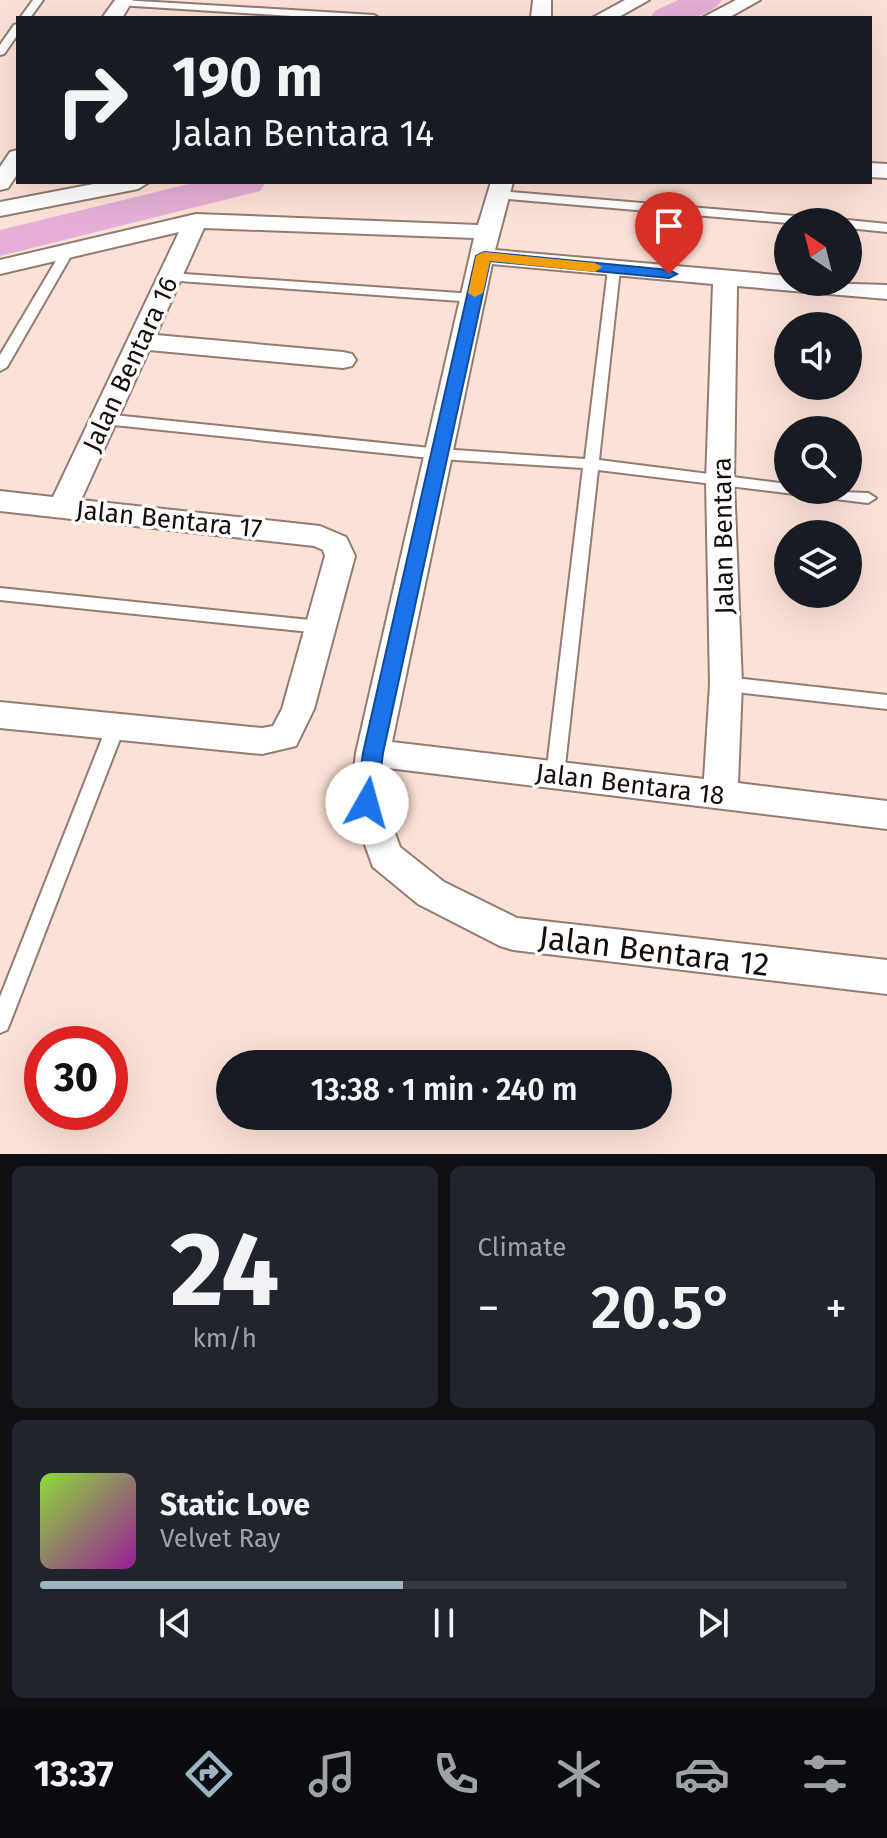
<!DOCTYPE html>
<html lang="en">
<head>
<meta charset="utf-8">
<style>
  body { margin:0; font-family:"Fira Sans",sans-serif; background:#20242c; color:#f1f3f6; height:100vh; display:flex; flex-direction:column; font-size:30px; white-space:nowrap }
  * { box-sizing:border-box; margin:0 }
  p { font-size:26px; color:#9ea1a6 }
  .icon { flex:none; width:44px; height:44px; fill:none; stroke:currentColor; stroke-width:2; stroke-linecap:round; stroke-linejoin:round }
  .map { position:relative; height:1154px; overflow:hidden }
  .drawer { display:flex; flex-direction:column; gap:12px; padding:12px; background:#0d0f14; flex:1 }
  .drawer>* { flex:none }
  .guide { position:absolute; left:16px; top:16px; width:856px; height:168px; border-radius:0px; box-shadow:0 8px 32px #0002; background:#171b24; color:#f1f3f6; overflow:hidden }
  .needle { width:52px; rotate:325deg }
  .tools { position:absolute; left:774px; top:208px; display:grid; gap:16px }
  .tools a { display:grid; place-items:center; width:88px; height:88px; border-radius:50%; background:#171b24; box-shadow:0 8px 32px #0002; font-size:40px }
  .speed { position:absolute; left:24px; top:1026px; display:flex; gap:16px; font-size:40px; font-weight:700; text-align:center }
  .speed>* { display:grid; place-content:center; width:104px; height:104px; border-radius:50%; background:#171b24; box-shadow:0 8px 32px #0002; line-height:1 }
  .speed .limit { border:12px solid #d22; background:#fff; color:#111 }
  .pin { position:absolute; display:grid; place-items:center; width:68px; height:68px; color:#fff; margin:-82px -34px; border-radius:50% 50% 50% 0; rotate:-45deg; box-shadow:0 0 8px #0007 }
  .pin .icon { rotate:45deg }
  .me { position:absolute; width:88px; margin:-44px; rotate:7deg; stroke-linejoin:round; filter:drop-shadow(0 0 6px #0008) }
  .turn { display:flex; align-items:center; gap:28px; height:168px; padding:0 24px; font-size:36px }
  .turn .icon { width:104px; height:104px; stroke-width:2.5 }
  .turn b { display:block; font-size:56px; line-height:68px }
  .big { font-size:60px; font-weight:600; line-height:1.1 }
  .drawer .widget { flex:1; display:flex; flex-direction:column; justify-content:center; gap:12px; min-width:0; padding:0 28px; border-radius:12px; background:#20242c }
  .drawer .dial { align-items:center; gap:0 }
  .dial b { font-size:104px; line-height:1 }
  .song { display:flex; align-items:center; gap:24px }
  .cover { width:96px; height:96px; border-radius:12px; background:linear-gradient(135deg,hsl(90 70% 55%),hsl(300 70% 35%)) }
  .played { height:8px; border-radius:4px; background:linear-gradient(90deg,#9bb4c2 45%,#363941 45%) }
  .keys { display:flex; justify-content:space-around; direction:ltr }
  .heat { display:flex; justify-content:space-between; align-items:center; font-size:44px; direction:ltr }
  .drawer .tiles { flex:1; display:grid; gap:12px; grid-template-columns:1fr 1fr }
  .widget:last-child { grid-column:span 2 }
  .trip { position:absolute; left:216px; top:1050px; width:456px; height:80px; border-radius:40px; background:#171b24; box-shadow:0 8px 32px #0002; font-weight:600; line-height:80px; text-align:center }
  .tab-bar { display:flex; height:128px; justify-content:space-around; align-items:center; background:#090b0e; color:#9ea1a6 }
  .tab-bar .icon { width:56px; height:56px }
  .tab-bar .on { color:#9bb4c2 }
  .tab-bar b { font-size:36px; color:#f1f3f6 }
  .map>svg:first-child { display:block }
</style>
</head>
<body>
<div class="map">
<svg width="887" height="1154" viewBox="0 0 887 1154">
  <rect width="100%" height="100%" fill="#fce1d6"/>
  <g fill="none" stroke-linecap="round" stroke-linejoin="round">
    <g fill="#e5afd7" fill-rule="evenodd">
      <path d="M678,0h44c-16,23 -48,18 -72,18l5,-7z"/>
      <path d="M197,182h69l-6,9 -260,65v-26z"/>
    </g>
    <defs>
      <g id="service">
        <path d="M33,0h10l-13,18h-10z"/>
        <path d="M122,0l252,15 5,3h-56l-205,-13 -1,-2z"/>
        <path d="M18,24v10l-14,20 -4,1v-10l14,-20z"/>
        <path d="M499,191l320,27 6,4 -37,1 -293,-25 -2,-3z"/>
        <path d="M848,220l39,4v8l-39,-4v-6h-5z"/>
        <path d="M69,245l6,4 -68,118 -7,4v-16l63,-106z"/>
        <path d="M614,265l6,4 -21,191 189,24v6l80,3 8,5 -8,5 -270,-33 -34,305 -3,5 -6,2 -6,-2 -3,-5 37,-307 -143,-9 -336,-35 -7,-5 7,-5 336,35 145,10 23,-190z"/>
        <path d="M170,273l304,21 7,4 -7,4 -309,-22v-6z"/>
        <path d="M0,588l320,33 6,2 2,4 -2,4 -6,2 -320,-33z"/>
        <path d="M726,677l161,18v14l-161,-18 -6,-2 -3,-5 3,-5z"/>
        <path d="M116,719l6,2 3,5 -115,297 -3,7 -7,3v-36l107,-271 3,-5z"/>
      </g>
      <g id="minor">
        <path d="M115,0h18l-11,18h-20z"/>
        <path d="M533,0h18v18h-20z"/>
        <path d="M625,0h24l-32,18h-25z"/>
        <path d="M736,0h24l-32,18h-26z"/>
        <path d="M18,150v23l-10,15 -8,2v-23l10,-15z"/>
        <path d="M870,163l17,1v14l-17,-1z"/>
        <path d="M104,182h45l-11,7 -138,27v-14z"/>
        <path d="M491,182h22l-18,68 293,26v6l99,3v14l-150,-13 -3,195 8,203 -4,99 149,18v28l-499,-61 -4,35 16,44 44,35 73,36 370,42v34l-374,-44 -13,-4 -82,-42 -45,-37 -23,-64 6,-50 118,-515 -270,-10 -48,107 187,17 9,2 4,6 -4,6 -9,2 -194,-18 -68,150 239,26 26,11 9,19 -41,153 -18,37 -34,8 -262,-26v-26l262,26 11,-2 9,-17 43,-153 -2,-6 -9,-4 -314,-35v-20l53,6 126,-265 -179,42v-14l196,-46 282,11zM492,264l221,20 -7,197 4,203 -6,95 -312,-37z"/>
      </g>
    </defs>
    <use href="#service" stroke="#937b71" stroke-width="4"/>
    <use href="#minor" stroke="#937b71" stroke-width="4"/>
    <use href="#service" fill="#fff" fill-rule="evenodd"/>
    <use href="#minor" fill="#fff" fill-rule="evenodd"/>
  </g>
  <path fill="#1a73e8" stroke="#114b97" stroke-width="2" d="M484,252l185,18 8,4 -8,4 -179,-17 -107,492 -6,50 -10,9 -11,-9 7,-50 113,-497z"/>
  <path fill="#f59e0b" d="M484,252l111,11 7,4 -7,5 -105,-11 -7,32 -8,4 -7,-4 8,-37z"/>
  <g text-anchor="middle" stroke-width="7" stroke-linejoin="round" paint-order="stroke">
    <g font-size="26" fill="#150d09" stroke="#fff">
      <text transform="translate(130 364) rotate(-65)" y="9">Jalan Bentara 16</text>
      <text transform="translate(169 519) rotate(6)" y="9">Jalan Bentara 17</text>
      <text transform="translate(723 536) rotate(-91)" y="9">Jalan Bentara</text>
      <text transform="translate(630 784) rotate(7)" y="9">Jalan Bentara 18</text>
    </g>
    <g font-size="32" fill="#150d09" stroke="#fff">
      <text transform="translate(654 951) rotate(7)" y="11">Jalan Bentara 12</text>
    </g>
  </g>
</svg>
<div class="tools">
<a><svg class="needle" viewBox="-14 -14 28 28"><path d="M0-13l5 13h-10z" fill="#e53935"/><path d="M0 13l5-13h-10z" fill="#9ea1a6"/></svg></a>
<a><svg class="icon" aria-label="sound" viewBox="0 0 24 24"><path d="M4 9h4l5-4v14l-5-4H4zM17 9q2 3 0 6"/></svg></a>
<a><svg class="icon" aria-label="search" viewBox="0 0 24 24"><circle cx="10" cy="10" r="6"/><path d="M15 15l6 6"/></svg></a>
<a><svg class="icon" aria-label="layers" viewBox="0 0 24 24"><path d="M12 4l9 5-9 5-9-5zM3 14l9 5 9-5"/></svg></a>
</div>
<div class="speed"><div class="limit">30</div></div>
<div class="pin" style="left:669px;top:274px;background:#d93025"><svg class="icon" aria-label="arrive" viewBox="0 0 24 24"><path d="M6 21V4h12l-3 4 3 4H6"/></svg></div>
<svg class="me" style="left:367px;top:803px" viewBox="-20 -20 40 40"><circle r="19" fill="#fff"/><path d="M0-13L10 11 0 6-10 11z" fill="#1a73e8"/></svg>
<div class="trip">13:38 · 1 min · 240 m</div>
<div class="guide">
<div class="turn"><svg class="icon" aria-label="right" viewBox="0 0 24 24"><path d="M7 20v-9h11M14 6l5 5-5 5"/></svg><div><b>190 m</b>Jalan Bentara 14</div></div>
</div>
</div>
<section class="drawer">
<div class="tiles">
<div class="widget dial"><b>24</b><p>km/h</p></div>
<div class="widget"><p>Climate</p>
<div class="heat"><a>−</a><b class="big">20.5°</b><a>+</a></div>
</div>
<div class="widget">
<div class="song"><i class="cover"></i><div><b>Static Love</b><p>Velvet Ray</p></div></div>
<div class="played"></div>
<div class="keys"><svg class="icon" aria-label="previous" viewBox="0 0 24 24"><path d="M18 5L8 12l10 7zM5 5v14"/></svg><svg class="icon" aria-label="pause" viewBox="0 0 24 24"><path d="M8 5v14M16 5v14"/></svg><svg class="icon" aria-label="next" viewBox="0 0 24 24"><path d="M6 5l10 7-10 7zM19 5v14"/></svg></div>
</div>
</div>
</section>
<nav class="tab-bar">
<b>13:37</b>
<svg class="icon on" aria-label="directions" viewBox="0 0 24 24"><path d="M12 3l9 9-9 9-9-9zM9 14v-3h6M13 9l2 2-2 2"/></svg>
<svg class="icon" aria-label="music" viewBox="0 0 24 24"><path d="M9 18V5l10-2v13"/><circle cx="6" cy="18" r="3"/><circle cx="16" cy="16" r="3"/></svg>
<svg class="icon" aria-label="phone" viewBox="0 0 24 24"><path d="M5 4h4l2 5-3 2q2 4 5 5l2-3 5 2v4C11 20 4 13 5 4z"/></svg>
<svg class="icon" aria-label="climate" viewBox="0 0 24 24"><path d="M12 3v18M4 7l16 10M4 17L20 7"/></svg>
<svg class="icon" aria-label="car" viewBox="0 0 24 24"><path d="M5 17H2v-5l4-1 3-4h7l3 4 3 1v5h-3M9 17h6M6 11h13"/><circle cx="7" cy="17" r="2"/><circle cx="17" cy="17" r="2"/></svg>
<svg class="icon" aria-label="filters" viewBox="0 0 24 24"><path d="M4 7h16M4 17h16"/><circle cx="9" cy="7" r="2"/><circle cx="15" cy="17" r="2"/></svg>
</nav>
</body>
</html>
